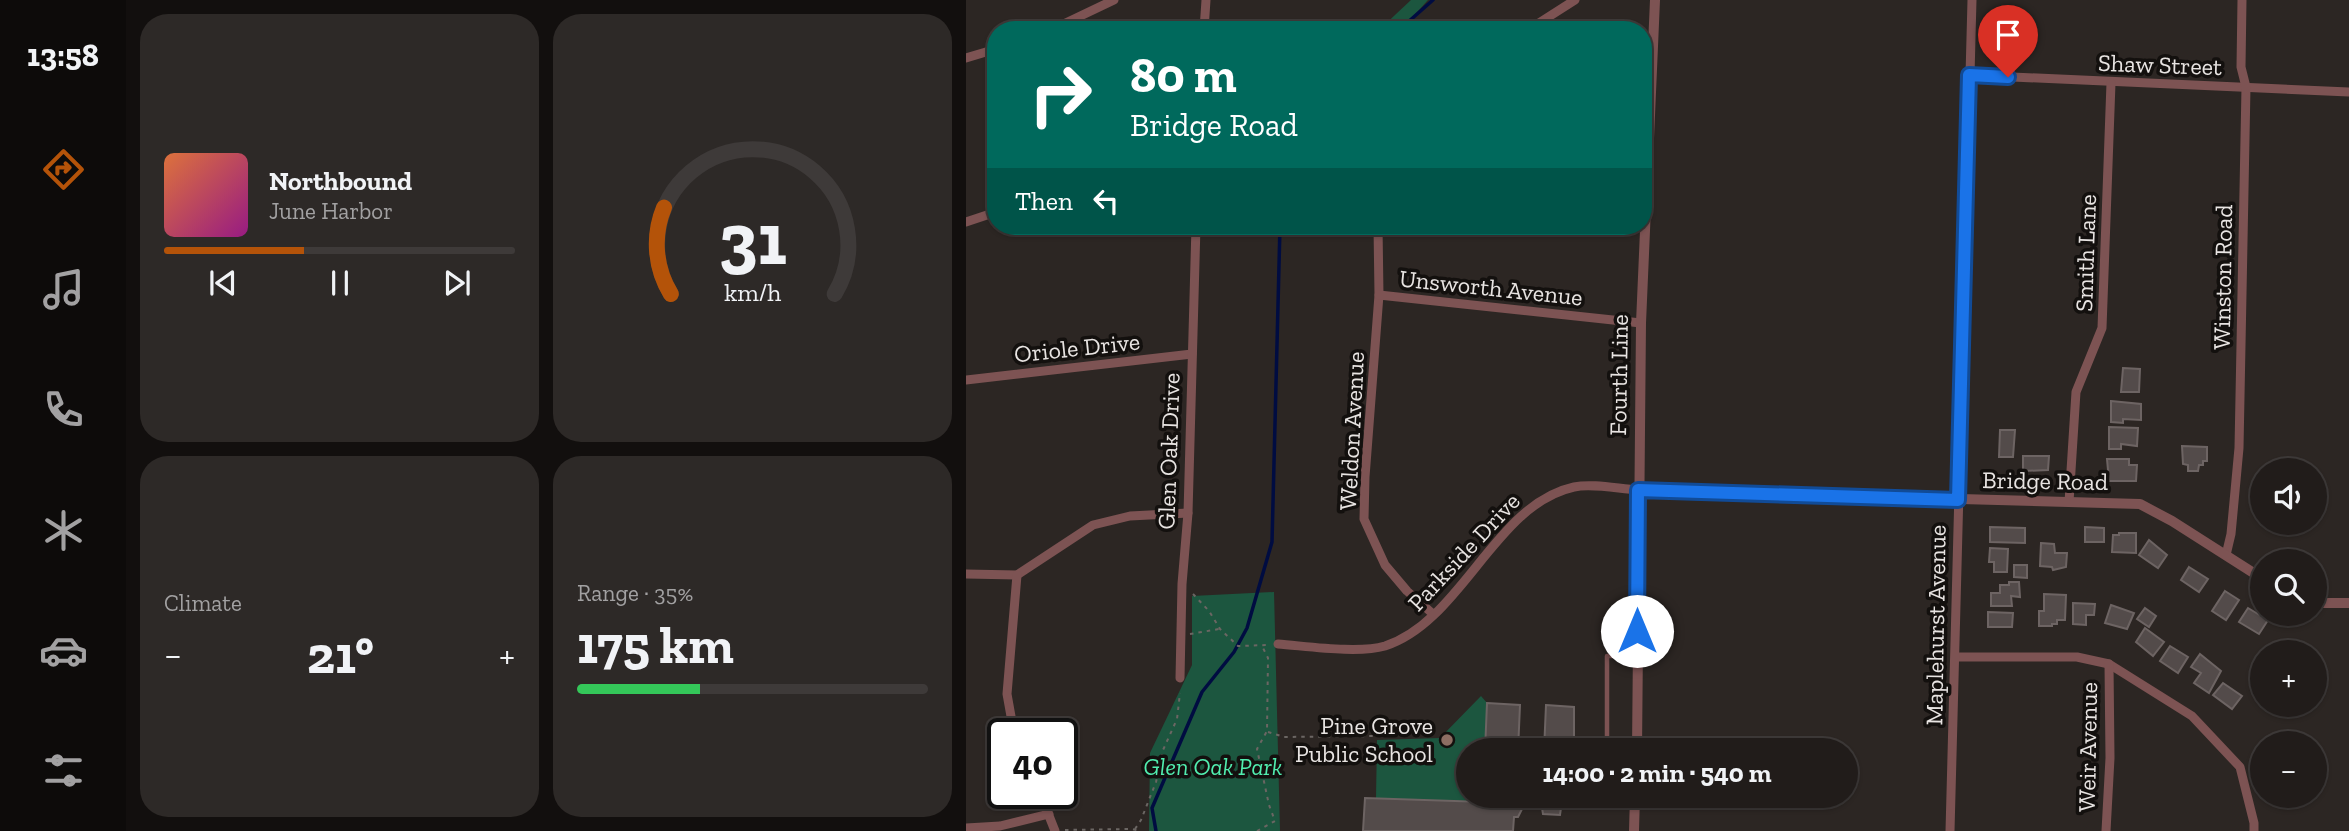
<!DOCTYPE html>
<html lang="en">
<head>
<meta charset="utf-8">
<style>
  body { margin:0; font-family:"Zilla Slab",serif; background:#2d2927; color:#f1f3f6; height:100vh; display:flex; flex-direction:column; font-size:26px; white-space:nowrap }
  * { box-sizing:border-box; margin:0 }
  p { font-size:23px; color:#a2a1a2 }
  .icon { flex:none; width:38px; height:38px; fill:none; stroke:currentColor; stroke-width:2; stroke-linecap:round; stroke-linejoin:round }
  .map { position:relative; flex:1; overflow:hidden }
  .side { display:flex; flex-direction:column; gap:14px; padding:14px; background:#120f0e; width:840px }
  .side>* { flex:none }
  .hud { position:absolute; left:21px; top:21px; width:665px; height:214px; border-radius:28px; box-shadow:0 2px 5px #0004,0 0 0 2px #3e3a39; background:#00695c; color:#fff; overflow:hidden }
  .controls { position:absolute; left:1284px; top:458px; display:grid; gap:14px }
  .controls a { display:grid; place-items:center; width:77px; height:77px; border-radius:50%; background:#211c1a; box-shadow:0 2px 5px #0004,0 0 0 2px #3e3a39; font-size:35px }
  .speed { position:absolute; left:21px; top:718px; display:flex; gap:14px; font-size:35px; font-weight:700; text-align:center }
  .speed>* { display:grid; place-content:center; width:91px; height:91px; border-radius:50%; background:#211c1a; box-shadow:0 2px 5px #0004,0 0 0 2px #3e3a39; line-height:1 }
  .speed .limit { border:4px solid #111; border-radius:10px; background:#fff; color:#111 }
  .pin { position:absolute; display:grid; place-items:center; width:60px; height:60px; color:#fff; margin:-72px -30px; border-radius:50% 50% 50% 0; rotate:-45deg; box-shadow:0 0 7px #0007 }
  .pin .icon { rotate:45deg }
  .me { position:absolute; width:77px; margin:-38px; rotate:0deg; stroke-linejoin:round; filter:drop-shadow(0 0 5px #0008) }
  .turn { display:flex; align-items:center; gap:24px; height:147px; padding:0 28px; font-size:32px }
  .turn .icon { width:91px; height:91px; stroke-width:2.5 }
  .turn b { display:block; font-size:49px; line-height:60px }
  .then { display:flex; align-items:center; height:66px; padding:0 28px; background:#0003; gap:14px; font-size:26px }
  .big { font-size:52px; font-weight:700; line-height:1.1 }
  .side .card { flex:1; display:flex; flex-direction:column; justify-content:center; gap:10px; min-width:0; padding:0 24px; border-radius:28px; background:#2d2927 }
  .side .dial { align-items:center; gap:0 }
  .dial svg { height:182px; overflow:visible; fill:none; stroke:#3e3a39; stroke-width:7; stroke-linecap:round; text-anchor:middle }
  .dial text { fill:#f1f3f6; stroke:none }
  .song { display:flex; align-items:center; gap:21px }
  .cover { width:84px; height:84px; border-radius:10px; background:linear-gradient(135deg,hsl(20 70% 55%),hsl(310 70% 35%)) }
  .played { height:7px; border-radius:4px; background:linear-gradient(90deg,#b45309 40%,#3e3a39 40%) }
  .keys { display:flex; justify-content:space-around; direction:ltr }
  .heat { display:flex; justify-content:space-between; align-items:center; font-size:38px; direction:ltr }
  .charge { height:10px; border-radius:5px; background:linear-gradient(90deg,#34c759 35%,#3e3a39 0) }
  .side .tiles { flex:1; display:grid; gap:14px; grid-template-columns:repeat(2,1fr) }
  .trip { position:absolute; left:490px; top:738px; width:402px; height:70px; border-radius:35px; background:#211c1a; box-shadow:0 2px 5px #0004,0 0 0 2px #3e3a39; font-weight:700; line-height:70px; text-align:center }
  main { display:flex; flex:1; min-height:0 }
  .menu { display:flex; flex-direction:column; width:126px; justify-content:space-around; align-items:center; background:#0d0b0a; color:#a2a1a2 }
  .menu .icon { width:49px; height:49px }
  .menu .on { color:#b45309 }
  .menu b { font-size:32px; color:#f1f3f6 }
  .map>svg:first-child { display:block }
</style>
</head>
<body>
<main>
<nav class="menu">
<b>13:58</b>
<svg class="icon on" aria-label="directions" viewBox="0 0 24 24"><path d="M12 3l9 9-9 9-9-9zM9 14v-3h6M13 9l2 2-2 2"/></svg>
<svg class="icon" aria-label="music" viewBox="0 0 24 24"><path d="M9 18V5l10-2v13"/><circle cx="6" cy="18" r="3"/><circle cx="16" cy="16" r="3"/></svg>
<svg class="icon" aria-label="phone" viewBox="0 0 24 24"><path d="M5 4h4l2 5-3 2q2 4 5 5l2-3 5 2v4C11 20 4 13 5 4z"/></svg>
<svg class="icon" aria-label="climate" viewBox="0 0 24 24"><path d="M12 3v18M4 7l16 10M4 17L20 7"/></svg>
<svg class="icon" aria-label="car" viewBox="0 0 24 24"><path d="M5 17H2v-5l4-1 3-4h7l3 4 3 1v5h-3M9 17h6M6 11h13"/><circle cx="7" cy="17" r="2"/><circle cx="17" cy="17" r="2"/></svg>
<svg class="icon" aria-label="filters" viewBox="0 0 24 24"><path d="M4 7h16M4 17h16"/><circle cx="9" cy="7" r="2"/><circle cx="15" cy="17" r="2"/></svg>
</nav>
<section class="side">
<div class="tiles">
<div class="card">
<div class="song"><i class="cover"></i><div><b>Northbound</b><p>June Harbor</p></div></div>
<div class="played"></div>
<div class="keys"><svg class="icon" aria-label="previous" viewBox="0 0 24 24"><path d="M18 5L8 12l10 7zM5 5v14"/></svg><svg class="icon" aria-label="pause" viewBox="0 0 24 24"><path d="M8 5v14M16 5v14"/></svg><svg class="icon" aria-label="next" viewBox="0 0 24 24"><path d="M6 5l10 7-10 7zM19 5v14"/></svg></div>
</div>
<div class="card dial"><svg viewBox="0 0 100 80">
<path d="M14 69A42 42 0 1 1 86 69"/>
<path d="M14 69A42 42 0 0 1 11 31" stroke="#b45309"/>
<text x="50" y="56" font-size="32" font-weight="700">31</text>
<text x="50" y="72" font-size="11">km/h</text>
</svg></div>
<div class="card"><p>Climate</p>
<div class="heat"><a>−</a><b class="big">21°</b><a>+</a></div>
</div>
<div class="card"><p>Range · 35%</p><b class="big">175 km</b><div class="charge"></div></div>
</div>
</section>
<div class="map">
<svg width="1383" height="831" viewBox="0 0 1383 831">
  <rect width="100%" height="100%" fill="#2c2623"/>
  <g fill="#1c563f">
    <path d="M445,0h17l-27,30h-22z"/>
    <path d="M308,592l6,239h-131l1,-78 42,-88v-69z"/>
    <path d="M515,696l6,7 -2,48h-17v45h16v6l-108,-4 1,-58 63,-2z"/>
  </g>
  <g fill="none" stroke-linecap="round" stroke-linejoin="round">
    <g stroke="#000c41" stroke-width="3.5">
      <path d="M433,30l34,-30"/>
      <path d="M190,831l-4,-23 50,-116 32,-40 13,-24 25,-86 8,-316"/>
    </g>
  </g>
  <g fill="#534b4a" stroke="#6d6463" stroke-width="2">
    <path d="M1157,368l17,1 -1,23h-18z"/>
    <path d="M1145,401l30,3v16l-18,-1v4l-12,-1z"/>
    <path d="M1143,427l29,1 -1,18 -16,-2v5h-12z"/>
    <path d="M1034,430h15l-2,27h-14z"/>
    <path d="M1216,446l25,1v14h-4v4h-4l-1,6h-10v-6l-5,-1z"/>
    <path d="M1057,456h26l-1,14 -25,1z"/>
    <path d="M1141,459h22v6h8l-1,16h-27z"/>
    <path d="M1024,527l35,1v15l-35,-1z"/>
    <path d="M1119,527l19,1v14h-19z"/>
    <path d="M1153,533h17v20l-24,-1 1,-17h6z"/>
    <path d="M1183,540l18,15 -9,13 -19,-13z"/>
    <path d="M1075,543l13,1 1,9h12l-1,14 -13,3 -1,-3 -12,-1z"/>
    <path d="M1024,548l18,1 -1,23h-13v-10h-5z"/>
    <path d="M1048,565h13v13l-13,-1z"/>
    <path d="M1223,567l19,12 -9,13 -18,-12z"/>
    <path d="M1043,582h10l1,15 -9,-1 1,10h-21v-13h9v-8h9z"/>
    <path d="M1259,591l14,9 -13,20 -14,-9z"/>
    <path d="M1078,594l22,1 -1,25h-8v4h-5v2h-13v-15h5z"/>
    <path d="M1107,603l22,1 -1,11h-8v10l-13,-1z"/>
    <path d="M1145,605l23,8 -7,16 -22,-6z"/>
    <path d="M1179,608l11,8 -7,11 -12,-8z"/>
    <path d="M1282,608l20,12 -9,14 -20,-12z"/>
    <path d="M1022,612l25,1 -1,14h-24z"/>
    <path d="M1179,628l19,14 -11,14 -17,-14z"/>
    <path d="M1204,646l18,11 -10,16 -18,-12z"/>
    <path d="M1234,654l21,17 -12,22 -15,-10 7,-10 -10,-6z"/>
    <path d="M1257,683l19,13 -10,13 -19,-14z"/>
    <path d="M521,703l33,2 -2,46h-33z"/>
    <path d="M580,705l28,2v44h-30z"/>
    <path d="M518,796h89v12h-12l-1,7 -17,-1 -1,-6 -19,-1 -5,10h-4l-1,14h-150l2,-33 119,4z"/>
  </g>
  <g fill="none" stroke-linecap="round" stroke-linejoin="round">
    <g stroke="#6b6663" stroke-width="2" stroke-dasharray="3.5 5" stroke-linecap="butt">
      <path d="M227,594l16,17 11,18 18,17 30,-1"/>
      <path d="M224,634l29,-5"/>
      <path d="M302,732l16,5 92,-1"/>
      <path d="M169,829l6,-9 15,-38 7,-32 14,-31 3,-26"/>
      <path d="M99,830l67,-1 9,2"/>
      <path d="M291,831l18,-10 -6,-16 -12,-56 10,-18 1,-73 -6,-12"/>
    </g>
    <path stroke="#7d5353" stroke-width="4.5" d="M641,751v-95h29"/>
    <g stroke="#7d5353" stroke-width="9">
      <path d="M85,30l63,-30"/>
      <path d="M238,30l2,-30"/>
      <path d="M562,30l47,-30"/>
      <path d="M0,58l30,-9"/>
      <path d="M1003,75l380,17"/>
      <path d="M0,222l30,-10"/>
      <path d="M412,226l1,69 -14,182 -1,42 21,46 22,26 26,23"/>
      <path d="M413,295l262,28"/>
      <path d="M0,380l226,-26"/>
      <path d="M1103,502l7,-110 26,-64 9,-245"/>
      <path d="M1260,555l5,-21 8,-86 7,-361 -5,-20 1,-67"/>
      <path d="M0,574l51,1 76,-50 37,-9 58,-3"/>
      <path d="M312,644c28,2 80,10 107,2 77,-25 110,-142 189,-159 19,-4 45,2 64,3"/>
      <path d="M990,657h121l32,7 83,52 48,51 14,56v8"/>
      <path d="M214,678l2,-94 6,-71 8,-287"/>
      <path d="M48,733l-7,-39 10,-119"/>
      <path d="M74,793l15,38"/>
      <path d="M0,828l34,-2 49,-12"/>
      <path d="M984,831l22,-831"/>
      <path d="M1140,831l4,-73 -1,-94"/>
    </g>
    <g stroke="#7d5353" stroke-width="10">
      <path d="M672,490l502,14 32,17 91,58"/>
      <path d="M1349,603h34"/>
      <path d="M671,751l4,-428 14,-323"/>
      <path d="M668,831l1,-35"/>
    </g>
  </g>
  <g fill="none" stroke-linecap="round" stroke-linejoin="round">
    <defs>
      <path id="route" d="M671,631l1,-141 320,10 11,-425 39,2"/>
    </defs>
    <use href="#route" stroke="#114b97" stroke-width="18"/>
    <use href="#route" stroke="#1a73e8" stroke-width="12"/>
  </g>
  <circle fill="#8d6e63" stroke="#13100e" stroke-width="2.5" cx="481" cy="740" r="7"/>
  <g text-anchor="middle" stroke-width="7" stroke-linejoin="round" paint-order="stroke">
    <g font-size="24" fill="#e8e4e2" stroke="#13100e">
      <text transform="translate(1194 65) rotate(2)" y="8">Shaw Street</text>
      <text transform="translate(1120 253) rotate(-88)" y="8">Smith Lane</text>
      <text transform="translate(1257 277) rotate(-89)" y="8">Winston Road</text>
      <text transform="translate(525 288) rotate(6)" y="8">Unsworth Avenue</text>
      <text transform="translate(111 348) rotate(-6)" y="8">Oriole Drive</text>
      <text transform="translate(653 375) rotate(-89)" y="8">Fourth Line</text>
      <text transform="translate(386 431) rotate(-87)" y="8">Weldon Avenue</text>
      <text transform="translate(203 451) rotate(-88)" y="8">Glen Oak Drive</text>
      <text transform="translate(1079 481) rotate(1)" y="8">Bridge Road</text>
      <text transform="translate(498 552) rotate(-47)" y="8">Parkside Drive</text>
      <text transform="translate(970 625) rotate(-89)" y="8">Maplehurst Avenue</text>
      <text transform="translate(1122 747) rotate(-89)" y="8">Weir Avenue</text>
    </g>
    <g font-size="24" fill="#e8e4e2" stroke="#13100e" text-anchor="end">
      <text x="467" y="734">Pine Grove<tspan x="467" dy="28">Public School</tspan></text>
    </g>
    <g font-size="24" font-style="italic" fill="#51edaf" stroke="#13100e">
      <text x="247" y="775">Glen Oak Park</text>
    </g>
  </g>
</svg>
<div class="controls">
<a><svg class="icon" aria-label="sound" viewBox="0 0 24 24"><path d="M4 9h4l5-4v14l-5-4H4zM17 9q2 3 0 6"/></svg></a>
<a><svg class="icon" aria-label="search" viewBox="0 0 24 24"><circle cx="10" cy="10" r="6"/><path d="M15 15l6 6"/></svg></a>
<a>+</a>
<a>−</a>
</div>
<div class="speed"><div class="limit">40</div></div>
<div class="pin" style="left:1042px;top:77px;background:#d93025"><svg class="icon" aria-label="arrive" viewBox="0 0 24 24"><path d="M6 21V4h12l-3 4 3 4H6"/></svg></div>
<svg class="me" style="left:671px;top:631px" viewBox="-20 -20 40 40"><circle r="19" fill="#fff"/><path d="M0-13L10 11 0 6-10 11z" fill="#1a73e8"/></svg>
<div class="trip">14:00 · 2 min · 540 m</div>
<div class="hud">
<div class="turn"><svg class="icon" aria-label="right" viewBox="0 0 24 24"><path d="M7 20v-9h11M14 6l5 5-5 5"/></svg><div><b>80 m</b>Bridge Road</div></div>
<div class="then">Then<svg class="icon" aria-label="left" viewBox="0 0 24 24"><path d="M17 20v-9H6M10 6l-5 5 5 5"/></svg></div>
</div>
</div>
</main>
</body>
</html>
